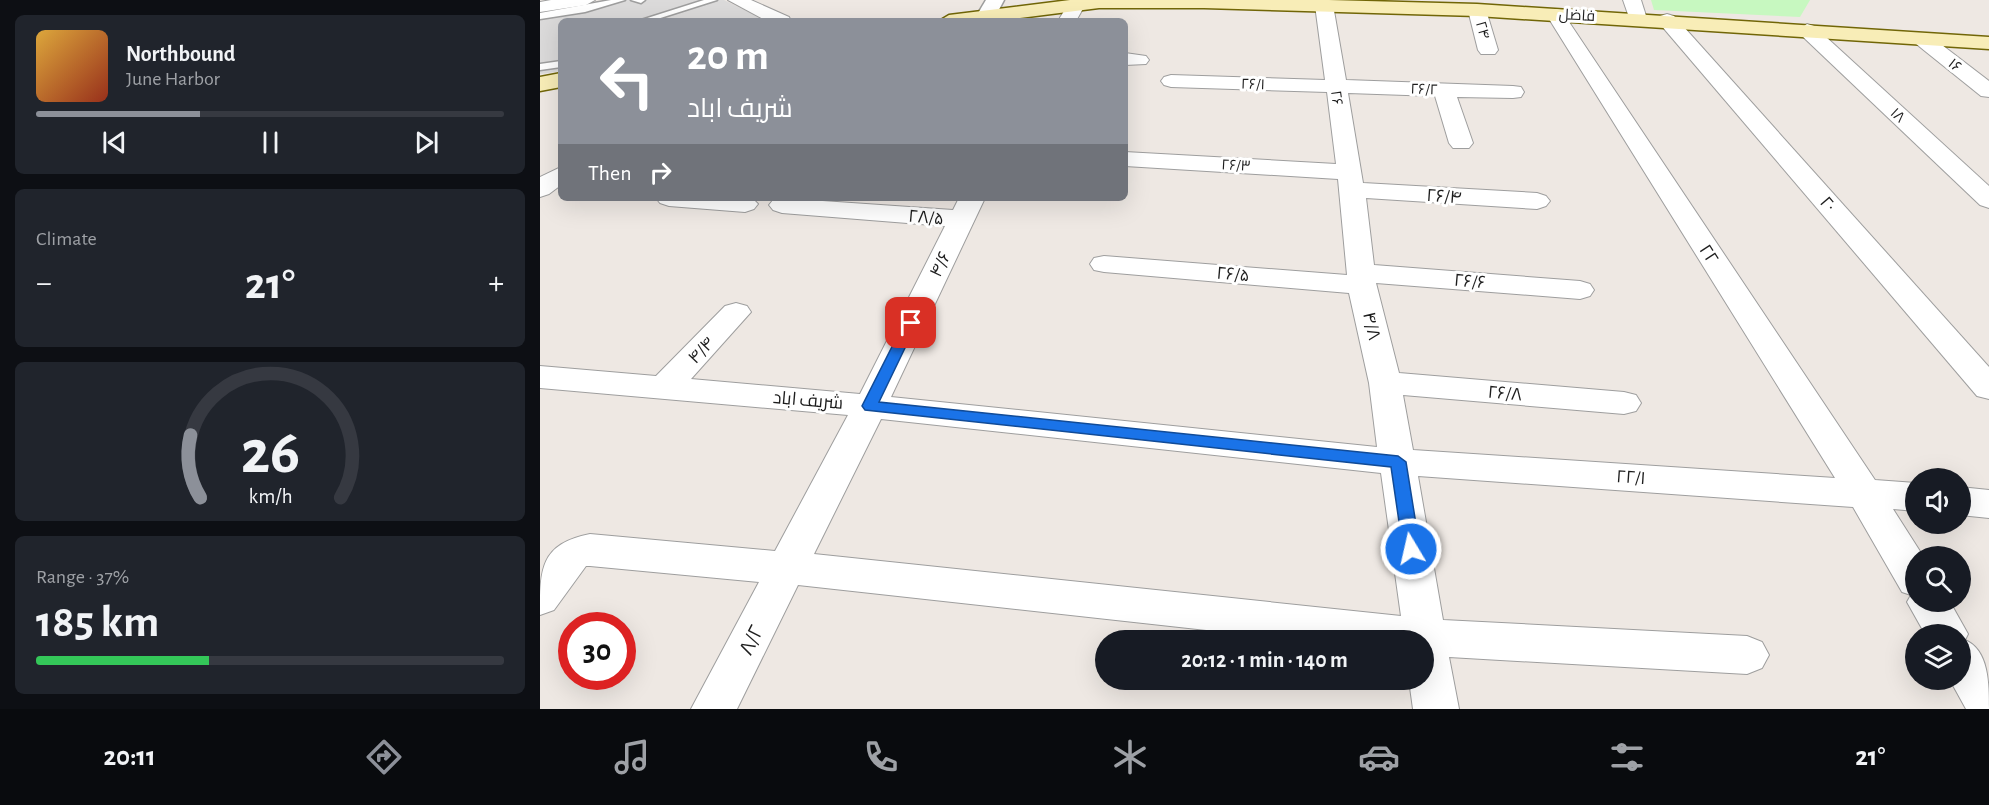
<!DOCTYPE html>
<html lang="en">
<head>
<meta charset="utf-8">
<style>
  body { margin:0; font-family:"Alegreya Sans",Cairo,sans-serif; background:#20242c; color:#f1f3f6; height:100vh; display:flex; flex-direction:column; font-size:22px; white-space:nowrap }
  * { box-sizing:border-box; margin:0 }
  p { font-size:20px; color:#9ea1a6 }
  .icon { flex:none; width:33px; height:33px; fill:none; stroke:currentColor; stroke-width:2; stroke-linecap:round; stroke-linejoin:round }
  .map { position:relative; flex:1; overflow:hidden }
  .panel { display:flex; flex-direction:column; gap:15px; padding:15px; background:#0d0f14; width:540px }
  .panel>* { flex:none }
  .banner { position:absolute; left:18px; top:18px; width:570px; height:183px; border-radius:9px; box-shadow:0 6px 24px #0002; background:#8c9099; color:#fff; overflow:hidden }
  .tools { position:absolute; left:1365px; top:468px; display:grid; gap:12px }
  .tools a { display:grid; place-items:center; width:66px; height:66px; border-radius:50%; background:#171b24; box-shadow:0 6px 24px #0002; font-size:30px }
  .speed { position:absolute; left:18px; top:612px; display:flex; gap:12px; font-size:30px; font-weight:700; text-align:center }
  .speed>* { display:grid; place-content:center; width:78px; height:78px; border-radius:50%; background:#171b24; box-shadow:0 6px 24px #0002; line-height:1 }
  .speed .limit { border:9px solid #d22; background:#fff; color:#111 }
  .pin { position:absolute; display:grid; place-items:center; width:51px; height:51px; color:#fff; margin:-26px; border-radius:12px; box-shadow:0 3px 9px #0006 }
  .me { position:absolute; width:66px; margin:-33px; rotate:351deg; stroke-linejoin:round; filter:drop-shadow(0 0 4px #0008) }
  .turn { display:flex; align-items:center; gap:21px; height:126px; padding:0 30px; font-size:27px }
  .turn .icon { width:78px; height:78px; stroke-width:2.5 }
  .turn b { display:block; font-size:42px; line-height:51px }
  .then { display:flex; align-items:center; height:57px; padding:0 30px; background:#0003; gap:12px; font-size:22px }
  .big { font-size:45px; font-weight:700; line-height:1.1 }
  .panel .widget { flex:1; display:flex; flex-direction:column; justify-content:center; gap:9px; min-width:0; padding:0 21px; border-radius:9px; background:#20242c }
  .panel .dial { align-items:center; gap:0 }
  .dial svg { height:156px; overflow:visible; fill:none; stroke:#363941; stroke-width:7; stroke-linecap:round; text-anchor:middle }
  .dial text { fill:#f1f3f6; stroke:none }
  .song { display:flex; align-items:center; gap:18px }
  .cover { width:72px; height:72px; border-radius:9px; background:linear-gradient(135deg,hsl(40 70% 55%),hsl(10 70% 35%)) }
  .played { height:6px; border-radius:3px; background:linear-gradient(90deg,#8c9099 35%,#363941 35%) }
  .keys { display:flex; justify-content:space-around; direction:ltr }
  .heat { display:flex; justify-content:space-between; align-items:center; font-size:33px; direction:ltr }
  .charge { height:9px; border-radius:4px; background:linear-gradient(90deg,#34c759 37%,#363941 0) }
  .trip { position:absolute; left:555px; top:630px; width:339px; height:60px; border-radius:30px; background:#171b24; box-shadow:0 6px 24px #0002; font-weight:700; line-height:60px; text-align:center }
  .dock { display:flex; height:96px; justify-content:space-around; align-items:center; background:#090b0e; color:#9ea1a6 }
  .dock .icon { width:42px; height:42px }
  .dock .active { color:#8c9099 }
  .dock b { font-size:27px; color:#f1f3f6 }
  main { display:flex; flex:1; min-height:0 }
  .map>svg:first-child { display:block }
</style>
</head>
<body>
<main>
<section class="panel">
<div class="widget">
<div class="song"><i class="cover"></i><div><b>Northbound</b><p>June Harbor</p></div></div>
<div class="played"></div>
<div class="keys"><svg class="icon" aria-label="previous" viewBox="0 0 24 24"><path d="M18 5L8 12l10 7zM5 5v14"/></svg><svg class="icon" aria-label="pause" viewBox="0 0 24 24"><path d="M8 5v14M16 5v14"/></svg><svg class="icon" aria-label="next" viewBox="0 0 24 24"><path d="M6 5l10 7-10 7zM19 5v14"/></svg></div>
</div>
<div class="widget"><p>Climate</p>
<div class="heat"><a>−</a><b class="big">21°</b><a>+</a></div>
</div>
<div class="widget dial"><svg viewBox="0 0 100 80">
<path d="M14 69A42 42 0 1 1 86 69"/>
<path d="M14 69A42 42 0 0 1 9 37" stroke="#8c9099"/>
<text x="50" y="56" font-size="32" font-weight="700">26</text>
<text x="50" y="72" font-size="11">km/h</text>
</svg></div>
<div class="widget"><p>Range · 37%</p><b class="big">185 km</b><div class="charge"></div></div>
</section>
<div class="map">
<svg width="1449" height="709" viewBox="0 0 1449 709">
  <rect width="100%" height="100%" fill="#eee8e3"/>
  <path fill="#dbdada" d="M70,0h114l43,21h-206v50l-21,3v-64z"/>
  <path fill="#c7f8c0" d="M1111,0h159l-10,17 -146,-7z"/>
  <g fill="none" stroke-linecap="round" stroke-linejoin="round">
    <defs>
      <g id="service">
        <path d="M71,0h14l-40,12 -45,7v-6z"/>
        <path d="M91,0h14l-4,3z"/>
        <path d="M164,0h13l-66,21h-13z"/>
        <path d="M21,61v6l-21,3v-6z"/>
      </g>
      <g id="minor">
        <path d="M11,0h44l-9,5 -46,7v-10z"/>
        <path d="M188,0h23l38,17 2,4h-24z"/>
        <path d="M538,0l7,5 -9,16h-18l12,-20z"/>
        <path d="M786,0l7,5 13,75 167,6 8,1 3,5 -3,5 -8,1 -56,-1 16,46 -4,5h-16l-4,-5 -14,-47 -87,-3 15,90 174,10 9,3 4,5 -4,5 -9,3 -171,-11 8,67 206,16 10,3 4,6 -4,6 -10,3 -204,-16 23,90 225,19 12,3 5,8 -5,8 -12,3 -221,-19 10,55 422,28 -289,-464 9,-5 6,1 314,470 41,3v28l-23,-2 30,47h-7v46h34l18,32 -3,6c24,10 24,44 24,69h-23l-16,-29h10v-46h-35l-18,-32 4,-7 -9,-3 -49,-85 -435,-31 25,144 304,16 15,6 7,13 -7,13 -15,6 -298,-17 10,52h-46l-4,-29h15v-40h-128l-498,-55 -61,124h-46l68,-127 -169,-16h-4l-32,44 -14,5c0,-46 0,-71 50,-81l185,17 73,-136 -308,-27v-22l116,10 69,-70 11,-3 11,3 4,6 -60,67 169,15 85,-168 -163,-13 -9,-3 -4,-5 4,-5 6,-2 174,12 6,-12h26l-94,199 486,50 -8,-64 -20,-90 -245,-21 -10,-2 -4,-6 4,-6 10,-2 243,19 -9,-96 -213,-13v-14l211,12 -9,-72 -156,-5 -7,-2 -3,-4 3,-4 7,-2 154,5 -10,-75 3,-4zM341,419l500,54 20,143 -587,-62z"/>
        <path d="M1083,0h18l6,19 -2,4h-14z"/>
        <path d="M937,5l9,5 12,40 -3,4h-14l-3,-4 -10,-40z"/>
        <path d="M1127,14l7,2 315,351v32l-12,-3 -317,-372 -2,-4 2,-4z"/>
        <path d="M1267,24l7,2 175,160v22l-9,-3 -180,-171 -2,-4z"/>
        <path d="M1382,33l7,2 60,46v16l-8,-1 -66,-53 -3,-4z"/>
        <path d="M585,53l21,3 3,4 -3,4 -21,1z"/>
        <path d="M21,167v18l-12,9 -9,3v-20z"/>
        <path d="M116,198h96l6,6 -4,5 -9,3 -76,-6 -9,-3z"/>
        <path d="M1420,487l29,3v28l-29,-3z"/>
      </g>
      <path id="tertiary" d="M446,0h18l-10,19 -7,2 -10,-6z"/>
      <g id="secondary">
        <path d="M530,0h259l148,4 512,33v12l-512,-33 -273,-8h-105l-104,13h-56l10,-6z"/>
        <path d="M21,73v14l-21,4v-14z"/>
      </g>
    </defs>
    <use href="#service" stroke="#9e9e9e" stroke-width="3"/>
    <use href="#minor" stroke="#9e9e9e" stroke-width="2"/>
    <use href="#tertiary" stroke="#9e9e9e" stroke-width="3"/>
    <use href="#secondary" stroke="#716607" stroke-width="3"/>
    <use href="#service" fill="#fff" fill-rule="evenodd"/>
    <use href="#minor" fill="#fff" fill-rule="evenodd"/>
    <use href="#tertiary" fill="#fff" fill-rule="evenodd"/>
    <use href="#secondary" fill="#f8edb7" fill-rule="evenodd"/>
  </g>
  <path fill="#1a73e8" stroke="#114b97" stroke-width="1.5" d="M371,319l6,4 -38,79 519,54 8,6 14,87 -3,5h-12l-2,-5 -12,-82 -526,-57 -3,-4 42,-83z"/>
  <g text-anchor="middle" stroke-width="6" stroke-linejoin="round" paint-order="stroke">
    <g font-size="15" fill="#1d1d1d" stroke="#fff">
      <text transform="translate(1037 15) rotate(3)" y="5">فاضل</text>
      <text transform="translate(943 30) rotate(74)" y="5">۲۴</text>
      <text transform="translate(1415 65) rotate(38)" y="5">۱۶</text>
      <text transform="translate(713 84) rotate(2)" y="5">۲۶/۱</text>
      <text transform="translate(884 89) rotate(2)" y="5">۲۶/۲</text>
      <text transform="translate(797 98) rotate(82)" y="5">۲۶</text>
      <text transform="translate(1358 115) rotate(43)" y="5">۱۸</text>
      <text transform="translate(696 165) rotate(3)" y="5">۲۶/۳</text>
    </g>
    <g font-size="18" fill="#1d1d1d" stroke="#fff">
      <text transform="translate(904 196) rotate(4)" y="6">۲۶/۴</text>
      <text transform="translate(1288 204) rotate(49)" y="6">۲۰</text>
      <text transform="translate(386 217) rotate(5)" y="6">۲۸/۵</text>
      <text transform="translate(1169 254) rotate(57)" y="6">۲۲</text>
      <text transform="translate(400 264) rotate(-64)" y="6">۴/۶</text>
      <text transform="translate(693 274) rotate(5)" y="6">۲۶/۵</text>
      <text transform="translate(930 281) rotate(5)" y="6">۲۶/۶</text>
      <text transform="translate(832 326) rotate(77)" y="6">۴/۸</text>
      <text transform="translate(161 350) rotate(-47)" y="6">۴/۴</text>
      <text transform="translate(965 393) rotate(5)" y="6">۲۶/۸</text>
      <text transform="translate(268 400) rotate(5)" y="6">شریف اباد</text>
      <text transform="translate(1091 477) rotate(4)" y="6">۲۲/۱</text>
    </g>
    <g font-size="21" fill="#1d1d1d" stroke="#fff">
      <text transform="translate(211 640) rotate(-63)" y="7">۸/۲</text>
    </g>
  </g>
</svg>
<div class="tools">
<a><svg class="icon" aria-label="sound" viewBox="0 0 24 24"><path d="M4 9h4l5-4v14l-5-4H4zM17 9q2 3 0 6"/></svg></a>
<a><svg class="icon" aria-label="search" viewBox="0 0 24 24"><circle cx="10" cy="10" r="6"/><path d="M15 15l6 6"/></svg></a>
<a><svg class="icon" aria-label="layers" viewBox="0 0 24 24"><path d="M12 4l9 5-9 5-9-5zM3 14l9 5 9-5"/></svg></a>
</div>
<div class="speed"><div class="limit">30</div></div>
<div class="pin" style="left:371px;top:323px;background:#d93025"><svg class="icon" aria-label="arrive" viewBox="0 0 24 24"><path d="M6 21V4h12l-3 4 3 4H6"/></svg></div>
<svg class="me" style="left:871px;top:549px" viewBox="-20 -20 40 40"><circle r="17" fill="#1a73e8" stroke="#fff" stroke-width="3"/><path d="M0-11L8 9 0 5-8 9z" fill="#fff"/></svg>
<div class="trip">20:12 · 1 min · 140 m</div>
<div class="banner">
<div class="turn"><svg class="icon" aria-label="left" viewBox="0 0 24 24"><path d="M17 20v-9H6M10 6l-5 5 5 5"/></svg><div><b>20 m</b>شریف اباد</div></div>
<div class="then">Then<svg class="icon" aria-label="right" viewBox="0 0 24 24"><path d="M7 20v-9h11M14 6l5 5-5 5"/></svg></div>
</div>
</div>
</main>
<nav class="dock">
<b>20:11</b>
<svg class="icon active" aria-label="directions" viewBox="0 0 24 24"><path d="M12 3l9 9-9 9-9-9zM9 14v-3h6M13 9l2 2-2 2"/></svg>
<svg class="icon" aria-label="music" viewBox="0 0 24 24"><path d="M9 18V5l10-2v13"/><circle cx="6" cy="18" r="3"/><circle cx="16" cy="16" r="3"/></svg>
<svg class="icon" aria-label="phone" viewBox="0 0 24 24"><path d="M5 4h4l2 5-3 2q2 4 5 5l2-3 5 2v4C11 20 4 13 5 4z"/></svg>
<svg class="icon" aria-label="climate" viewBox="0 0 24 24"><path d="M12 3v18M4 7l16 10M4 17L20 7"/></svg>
<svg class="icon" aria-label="car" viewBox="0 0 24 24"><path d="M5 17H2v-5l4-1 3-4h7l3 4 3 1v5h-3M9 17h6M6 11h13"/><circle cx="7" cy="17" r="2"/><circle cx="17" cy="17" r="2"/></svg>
<svg class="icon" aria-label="filters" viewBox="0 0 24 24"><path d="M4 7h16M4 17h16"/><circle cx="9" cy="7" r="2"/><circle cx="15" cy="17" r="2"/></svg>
<b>21°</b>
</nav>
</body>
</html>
